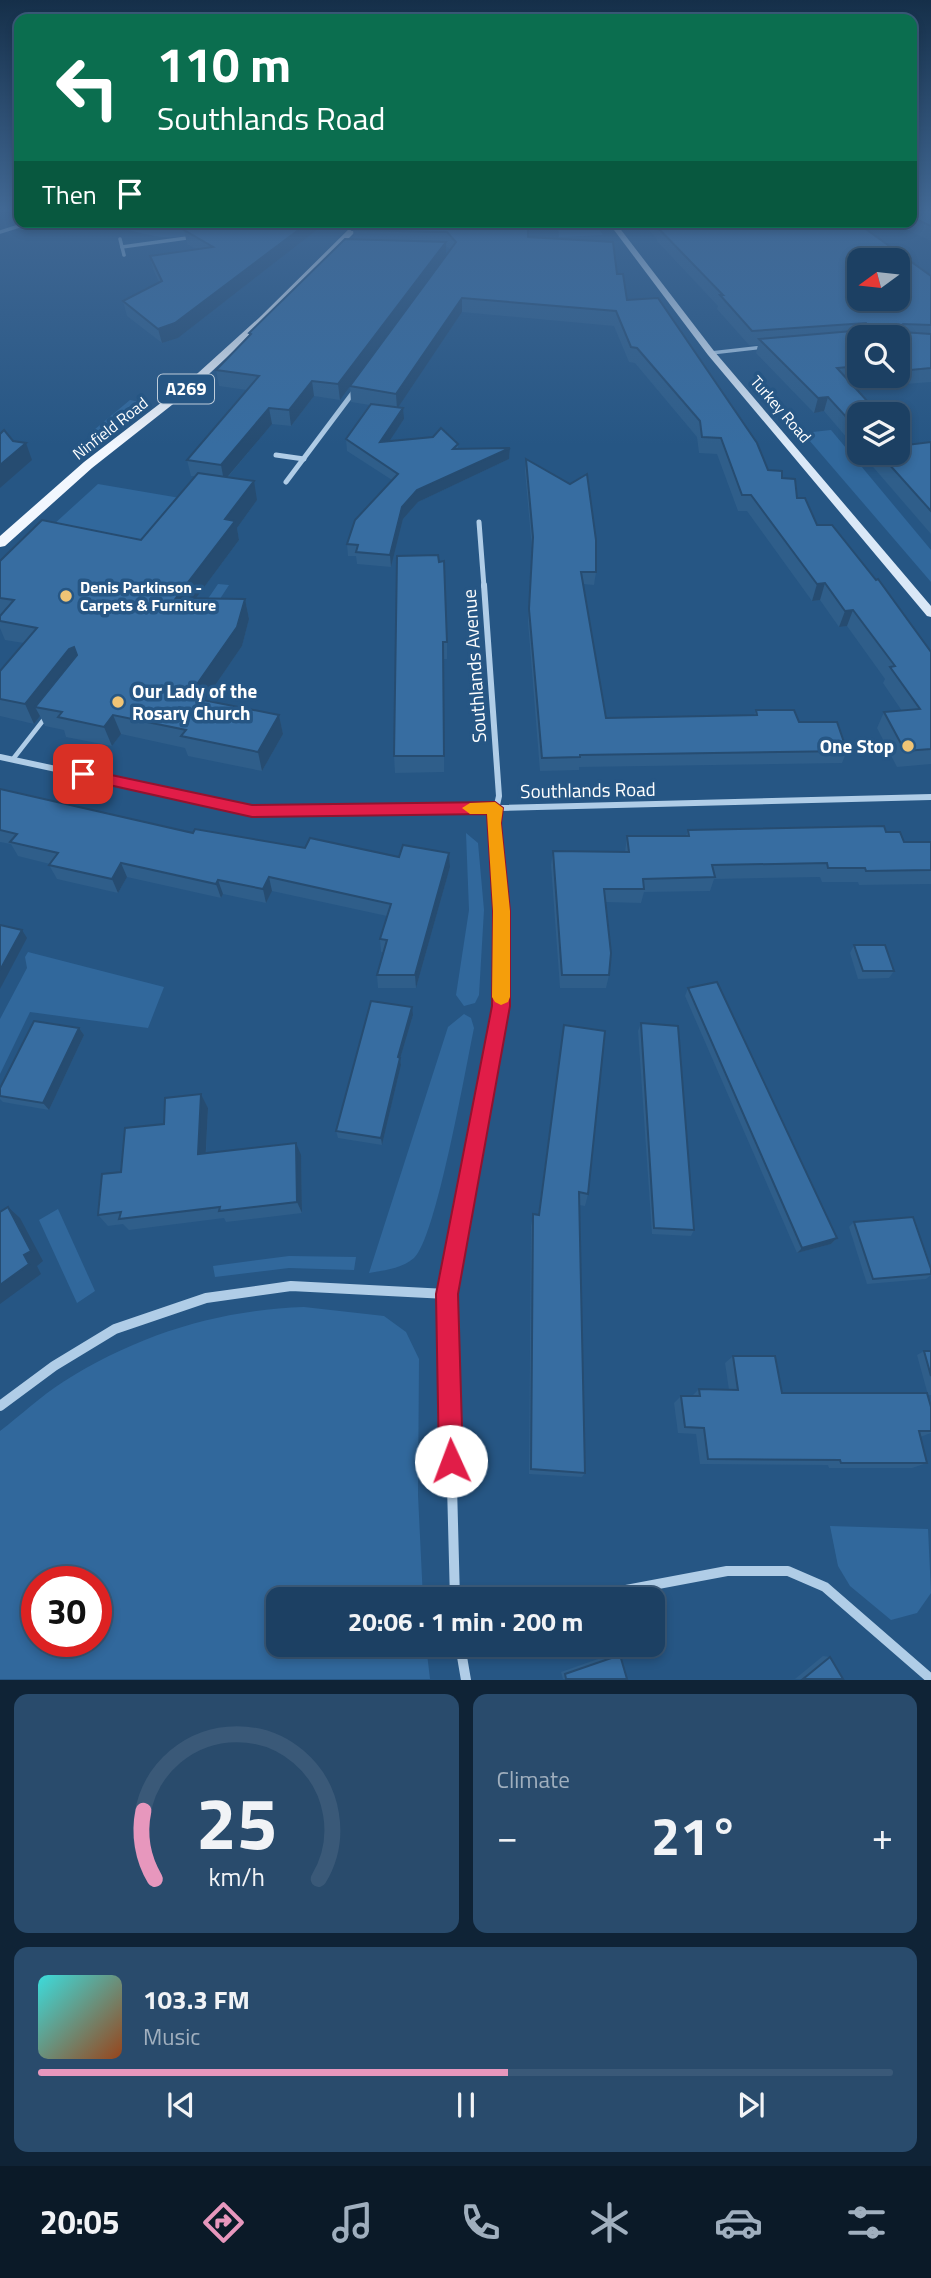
<!DOCTYPE html>
<html lang="en">
<head>
<meta charset="utf-8">
<style>
  body { margin:0; font-family:"Titillium Web",sans-serif; background:#294b6c; color:#f1f3f6; height:100vh; display:flex; flex-direction:column; font-size:26px; white-space:nowrap }
  * { box-sizing:border-box; margin:0 }
  p { font-size:23px; color:#a0afbe }
  .icon { flex:none; width:38px; height:38px; fill:none; stroke:currentColor; stroke-width:2; stroke-linecap:round; stroke-linejoin:round }
  .map { position:relative; height:1680px; overflow:hidden }
  .details { display:flex; flex-direction:column; gap:14px; padding:14px; background:#0f2336; flex:1 }
  .details>* { flex:none }
  .banner { position:absolute; left:14px; top:14px; width:903px; height:214px; border-radius:14px; box-shadow:0 4px 10px #0003,0 0 0 2px #3a5978; background:#0b6e4f; color:#fff; overflow:hidden }
  .needle { width:46px; rotate:255deg }
  .tools { position:absolute; left:847px; top:248px; display:grid; gap:14px }
  .tools a { display:grid; place-items:center; width:63px; height:63px; border-radius:14px; background:#1c4063; box-shadow:0 4px 10px #0003,0 0 0 2px #3a5978; font-size:35px }
  .speed { position:absolute; left:21px; top:1566px; display:flex; gap:14px; font-size:35px; font-weight:700; text-align:center }
  .speed>* { display:grid; place-content:center; width:91px; height:91px; border-radius:50%; background:#1c4063; box-shadow:0 4px 10px #0003,0 0 0 2px #3a5978; line-height:1 }
  .speed .limit { border:10px solid #d22; background:#fff; color:#111 }
  .pin { position:absolute; display:grid; place-items:center; width:60px; height:60px; color:#fff; margin:-30px; border-radius:14px; box-shadow:0 4px 10px #0006 }
  .me { position:absolute; width:77px; margin:-38px; rotate:358deg; stroke-linejoin:round; filter:drop-shadow(0 0 5px #0008) }
  .turn { display:flex; align-items:center; gap:24px; height:147px; padding:0 28px; font-size:32px }
  .turn .icon { width:91px; height:91px; stroke-width:2.5 }
  .turn b { display:block; font-size:49px; line-height:60px }
  .then { display:flex; align-items:center; height:66px; padding:0 28px; background:#0003; gap:14px; font-size:26px }
  .big { font-size:52px; font-weight:700; line-height:1.1 }
  .details .tile { flex:1; display:flex; flex-direction:column; justify-content:center; gap:10px; min-width:0; padding:0 24px; border-radius:14px; background:#294b6c }
  .details .dial { align-items:center; gap:0 }
  .dial svg { height:182px; overflow:visible; fill:none; stroke:#3a5978; stroke-width:7; stroke-linecap:round; text-anchor:middle }
  .dial text { fill:#f1f3f6; stroke:none }
  .song { display:flex; align-items:center; gap:21px }
  .cover { width:84px; height:84px; border-radius:10px; background:linear-gradient(135deg,hsl(180 70% 55%),hsl(20 70% 35%)) }
  .played { height:7px; border-radius:4px; background:linear-gradient(90deg,#e797bd 55%,#3a5978 55%) }
  .keys { display:flex; justify-content:space-around; direction:ltr }
  .heat { display:flex; justify-content:space-between; align-items:center; font-size:38px; direction:ltr }
  .details .tiles { flex:1; display:grid; gap:14px; grid-template-columns:1fr 1fr }
  .tile:last-child { grid-column:span 2 }
  .trip { position:absolute; left:266px; top:1587px; width:399px; height:70px; border-radius:14px; background:#1c4063; box-shadow:0 4px 10px #0003,0 0 0 2px #3a5978; font-weight:700; line-height:70px; text-align:center }
  .tab-bar { display:flex; height:112px; justify-content:space-around; align-items:center; background:#0b1a28; color:#a0afbe }
  .tab-bar .icon { width:49px; height:49px }
  .tab-bar .active { color:#e797bd }
  .tab-bar b { font-size:32px; color:#f1f3f6 }
  .map>svg:first-child { display:block }
</style>
</head>
<body>
<div class="map">
<svg width="931" height="1680" viewBox="0 0 931 1680">
  <rect width="100%" height="100%" fill="#265684"/>
  <g fill="#31689c" fill-rule="evenodd">
    <path d="M130,222h93c-41,21 -58,18 -101,6z"/>
    <path d="M558,222h36l9,13 -44,2z"/>
    <path d="M130,400l19,4 -44,31 -11,-5z"/>
    <path d="M831,430l100,120v32l-128,-149z"/>
    <path d="M98,484l82,14 4,136 34,-50 11,1 -39,60 -137,-120z"/>
    <path d="M466,833l12,10 6,67 -5,85 -4,8 -11,3 -8,-11 13,-85z"/>
    <path d="M28,952l136,35 -16,41 -118,-16 -30,62v-55l27,-51 -2,-11z"/>
    <path d="M464,1014l7,4 3,10c-8,38 -38,211 -60,230 -13,11 -29,12 -45,15l79,-246z"/>
    <path d="M58,1209l37,82 -18,12 -38,-83z"/>
    <path d="M289,1256l67,1 -2,13 -65,-2 -74,9 -2,-11z"/>
    <path d="M304,1307l80,9 22,16 13,27 -1,136 5,104 -145,1v45h148l4,34h-430v-248c21,-16 41,-35 63,-49 74,-47 154,-72 241,-75zM37,1582h59v60h-59z"/>
    <path d="M830,1526l98,3 3,64 -14,20 -26,7 -41,-34 -12,-20z"/>
  </g>
  <g fill="none" stroke-linecap="round" stroke-linejoin="round">
    <path stroke="#b0cde7" stroke-width="4.5" d="M13,759l32,-41"/>
    <g stroke="#b0cde7" stroke-width="3.5">
      <path d="M0,232l32,-10"/>
      <path d="M120,239l4,16"/>
      <path d="M122,247l72,-10"/>
      <path d="M711,353l53,-6"/>
    </g>
    <g stroke="#b0cde7" stroke-width="5">
      <path d="M276,455l28,4"/>
      <path d="M286,482l69,-92"/>
      <path d="M479,522l5,65"/>
    </g>
    <g stroke="#b0cde7" stroke-width="6">
      <path d="M484,585l15,211 -6,27 4,39"/>
      <path d="M0,757l252,54 205,-2 474,-12"/>
    </g>
    <path stroke="#b0cde7" stroke-width="8" d="M461,1219l40,-213 1,-96 -5,-50"/>
    <g stroke="#b0cde7" stroke-width="10">
      <path d="M0,1406l54,-40 61,-37 91,-31 85,-12 156,8"/>
      <path d="M455,1600l-8,-306 14,-77"/>
      <path d="M573,1600l154,-29h61l37,16 106,92"/>
      <path d="M460,1645l6,35"/>
    </g>
    <path fill="#dae8f7" fill-rule="evenodd" d="M608,222h7l99,129 217,255v11l-4,-1 -219,-261z"/>
    <path fill="#f2f7fe" fill-rule="evenodd" d="M356,222h9l-99,99 -70,65 -104,82 -87,78 -5,1v-11l84,-74 104,-80 72,-65z"/>
  </g>
  <g fill="#2f5e8a" fill-rule="evenodd">
    <path d="M912,210h19v31l-41,-19h22z"/>
    <path d="M206,222h121l-149,116 -16,5 -35,-27 -4,-15 36,-19 -6,-13 -3,-13 46,-7 -9,-5 -3,-14z"/>
    <path d="M362,222l166,15 89,37 10,26 141,170 14,8 35,47 114,127v112l-34,3 -20,-39 7,-16 18,-1 -19,-28 2,-4 -38,-53 -8,1 -19,-27 -8,1 -65,-90h-9l-21,-57 -18,-1 -2,-16 -62,-74 -6,-1 -15,-36 -152,-14 -64,95 6,12 -15,22 69,3v5l52,-1 -1,11 -91,43 -15,17 -12,48 -34,-3 -1,-8h-8l-1,-12 45,-64 -45,-29 -1,-12 24,-34 -19,-3 -1,-16 43,-58 -53,72 -26,-4 -23,30 -19,-2 -44,53 29,23 -20,28 2,12 -43,58 49,1 4,20 -7,27 -37,54 74,15 4,19 -21,37 -74,-15 -3,-8 -64,-14 -9,12 -46,-9 -2,-7 -19,-4 -5,-10 -6,8 -34,-8v-45l24,-28 -19,-3 -5,-12v-67l141,-21 54,-64h-4l-4,-16 60,-70 -28,-4 -3,-16 33,-35v-2l105,-94 -1,-9zM446,246l5,4 -5,6z"/>
    <path d="M647,222h209l75,54v106l-26,2 -8,-8 1,-38h-39v38h37l-47,5 10,34v37l-35,-41 -10,2 -58,-60 2,-8h-9l-32,-36 1,-3 -61,-65v-2l-11,-12z"/>
    <path d="M931,442v92l-70,-81h37l9,-8z"/>
    <path d="M526,459l70,113 -2,13 -11,-1 23,134 148,-3 2,-5 43,12 48,29 -5,12 -263,4v3l-39,1 -12,-149 4,-73 -7,-78z"/>
    <path d="M397,556l50,86v17h-3v113l-49,1 -1,-17z"/>
    <path d="M0,789l193,44 112,15 94,9 50,-4 1,14 -34,121h-38l-1,-13 6,-23h-2l-1,-13 7,-23 -115,-25 -6,12 -43,-9 -2,4 -94,-21 -9,16 -61,-14 -8,-14 1,-1 -32,-8 -7,-12 -11,-2z"/>
    <path d="M688,830l198,2 18,10h27v42l-72,1 -1,-3h-36l-2,-5 -106,2 -4,12 -66,1 -3,11 -36,-1 4,73 -3,13h-46l-9,-123 2,-14 72,1 2,-16h59z"/>
    <path d="M854,945l40,26 -5,7 -31,1 -8,-26z"/>
    <path d="M688,988l149,250 -6,6 -34,9 -112,-257z"/>
    <path d="M413,1015l-13,44 1,6 -19,80 -44,-7 -2,-7z"/>
    <path d="M641,1023l53,207 -3,6 -39,-2 -14,-203z"/>
    <path d="M79,1028l5,7 -35,75 -46,-8 -3,-3v-11z"/>
    <path d="M562,1039l26,155 -3,12 -6,-1 6,268 -3,4 -53,-3 2,-248 2,-12 5,1z"/>
    <path d="M201,1094l7,14 -2,46 95,1 1,58 -76,9 -2,-4 -95,12 -6,-6 -15,2 -10,-11 23,-43 43,-48z"/>
    <path d="M854,1222l77,47v6l-5,4 -59,5 -18,-57z"/>
    <path d="M924,1351h7v44h-3l-11,-40z"/>
    <path d="M733,1356l49,37 149,14v26l-11,4 7,26 -15,5h-83l-1,-3 -128,-1 -4,-30 -18,-1 -4,-30 7,-7h11l7,-7 30,1 -4,-27z"/>
    <path d="M615,1653l5,2 7,24h-64l-2,-7z"/>
    <path d="M823,1656l7,1 13,22h-48z"/>
  </g>
  <g fill="#264c71">
    <path d="M309,222h18l-149,116 -16,5 -4,-14z"/>
    <path d="M446,242v14l-106,144 -2,-16z"/>
    <path d="M462,298v14l-65,97 -1,-15z"/>
    <path d="M312,381l2,15 -23,30 -2,-16z"/>
    <path d="M828,397l-4,14 -10,2 4,-15z"/>
    <path d="M269,408l3,16 -48,57 -3,-16z"/>
    <path d="M403,408l1,11 -23,35 -1,-12z"/>
    <path d="M26,443l6,17 -32,28v-23z"/>
    <path d="M510,448l-1,11 -91,43 -15,17 -12,48 -1,-12 12,-48 15,-17z"/>
    <path d="M254,481l3,19 -20,28 2,12 -57,77 -6,-19 49,-79z"/>
    <path d="M825,583l-5,17 -8,1 5,-17z"/>
    <path d="M245,599l4,20 -7,27 -48,70 -6,-19z"/>
    <path d="M853,610l-6,16 -8,1 6,-16z"/>
    <path d="M74,647l8,19 -47,41 5,9 -6,8 -9,-20 44,-55z"/>
    <path d="M113,715l8,19 -9,12 -8,-19z"/>
    <path d="M279,715l4,19 -21,37 -4,-19z"/>
    <path d="M449,853l1,14 -34,121 -1,-13z"/>
    <path d="M121,863l6,14 -9,16 -6,-14z"/>
    <path d="M269,877l3,14 -6,12 -3,-14z"/>
    <path d="M218,880l5,14 -2,4 -5,-14z"/>
    <path d="M22,930l5,8 -27,51v-19z"/>
    <path d="M412,1007l1,8 -13,44 1,6 -19,80 -1,-7 17,-81z"/>
    <path d="M79,1028l5,7 -35,75 -6,-7z"/>
    <path d="M201,1094l7,14 -3,59 -7,-13z"/>
    <path d="M296,1143l5,12 1,58 -5,-11z"/>
    <path d="M8,1207l12,11 23,43 -6,5 4,8 -41,30v-19l24,-30z"/>
    <path d="M837,1238l-6,6 -34,9 5,-5z"/>
  </g>
  <g fill="#376da1" stroke="#264c71" stroke-width="2" fill-rule="evenodd">
    <path d="M912,210h19v16l-19,-9z"/>
    <path d="M206,222h103l-134,101 -17,6 -35,-28 39,-20 -12,-25 63,-9 -29,-17z"/>
    <path d="M362,222h166v15l85,5 4,32h6l4,26 31,-2 99,145 11,27 14,1v7l13,1 2,19h8l12,27h15l44,55 2,-1 53,73v97l-26,2 -21,-39 36,-3 -30,-42 5,-1 -42,-56 -8,1 -20,-28 -8,1 -66,-89h-9l-21,-57 -19,-1 -2,-16 -63,-73 -6,-1 -15,-36 -154,-13 -66,96 -46,-8 106,-144 -9,-10 -94,-2z"/>
    <path d="M655,222h201l75,54v49l-28,-1 -5,3 4,5 29,2v34l-21,2 -8,-8h-4v-24h-39v28l-22,2 43,47h-21v16l-31,-34 -10,1 -59,-59 105,-9 4,-3 -2,-4 -114,8 -32,-36h3l-64,-66 2,-1zM859,261h39v38h-39z"/>
    <path d="M345,239l101,3 -108,142 -26,-3 -23,29 -20,-2 -48,57 -34,-5 72,-84 -43,-6 35,-36 -2,-1z"/>
    <path d="M371,404l32,4 -23,34 53,-5 8,-9 17,16 -5,5 57,-1 -93,42 -15,17 -12,48 -34,-3 2,-7 -11,-1 8,-24 43,-46 -52,-35z"/>
    <path d="M4,430l9,11 13,2 -26,22v-31z"/>
    <path d="M898,434l9,11 24,-3v69l-52,-58h19z"/>
    <path d="M526,459l44,25 17,-10 9,66v32h-15l25,146 151,-3 -1,-5h38l5,12h38l10,29 -267,4v2l-38,1 -13,-149 4,-72z"/>
    <path d="M198,473l56,8 -29,38 10,2 -59,77 69,1 -8,28 -49,70 91,18 -21,37 -77,-16 5,-6 -73,-15 -9,12 -46,-10 4,-5 -27,-5 42,-52 -3,-8 -5,2 -44,55 -25,-5v-28l37,-43 -37,-7v-5l14,-16 -14,-2v-37l42,-41 99,20z"/>
    <path d="M438,555l1,7 5,-1 3,81h-4l1,114h-50l3,-200z"/>
    <path d="M0,789l193,44 2,-4 110,19 5,-10 89,19 4,-12 46,8 -34,122h-38l10,-35 -7,-1 11,-35 -122,-27 -6,12 -45,-9 -2,4 -95,-21 -9,16 -63,-14 9,-12 -48,-11 7,-8 -17,-4z"/>
    <path d="M884,826l2,6h14l4,10h27v28l-65,1 -1,-3h-37l-1,-5 -115,2 3,12 -72,2 1,10h-40l7,64 -2,22h-47l-9,-124 76,1 -2,-16h62l-1,-6z"/>
    <path d="M0,925l22,5 -22,40z"/>
    <path d="M854,945h31l9,26h-31z"/>
    <path d="M717,982l120,256 -35,10 -114,-260z"/>
    <path d="M371,1001l41,6 -14,50 2,1 -19,80 -45,-7z"/>
    <path d="M34,1021l45,7 -36,75 -43,-7v-8z"/>
    <path d="M641,1023l37,3 16,204 -40,-2z"/>
    <path d="M564,1025l41,6 -17,163 -9,-2 6,281 -54,-4 2,-255 6,1z"/>
    <path d="M201,1094l-3,60 98,-11 1,59 -78,9 1,-4 -101,12 2,-7 -23,3 4,-41 19,-2 4,-44 39,-4 1,-26z"/>
    <path d="M8,1207l23,44 -7,4 5,9 -29,21v-73z"/>
    <path d="M913,1217l18,52v5l-58,5 -19,-57z"/>
    <path d="M924,1351h7v25z"/>
    <path d="M733,1356h42l7,37h145l4,14v24h-12l8,32h-86l-1,-3 -132,-1 -4,-31 -19,-1 -4,-31h19l-1,-7 39,1z"/>
    <path d="M620,1655l7,24h-61l-1,-5z"/>
    <path d="M830,1657l13,22h-40z"/>
  </g>
  <linearGradient id="sky" x2="0" y2="1"><stop stop-color="#152f49"/><stop offset="0.47" stop-color="#416894"/><stop offset="1" stop-color="#416894" stop-opacity="0"/></linearGradient>
  <rect width="931" height="445" fill="url(#sky)"/>
  <path fill="#e11d48" stroke="#92132f" stroke-width="2" d="M83,769l169,36 243,-3 8,6 -2,15 9,88v95l-52,288 5,167 -3,8 -9,4 -8,-4 -4,-8 -3,-167 56,-288 1,-95 -6,-97 -235,3 -174,-39 -3,-4 3,-4z"/>
  <path fill="#f59e0b" d="M495,802l8,6 -2,15 9,88v86l-2,5 -7,3 -6,-3 -3,-5 1,-86 -6,-97h-17l-8,-6 8,-5z"/>
  <g fill="#f0c475" stroke="#265684" stroke-width="2.5">
    <circle cx="66" cy="596" r="7"/>
    <circle cx="118" cy="702" r="7"/>
    <circle cx="908" cy="746" r="7"/>
  </g>
  <g text-anchor="middle" stroke-width="7" stroke-linejoin="round" paint-order="stroke">
    <g font-size="16" fill="#fff" stroke="#265684">
      <text transform="translate(781 409) rotate(49)" y="6">Turkey Road</text>
      <text transform="translate(110 428) rotate(-38)" y="6">Ninfield Road</text>
    </g>
    <g font-size="16" font-weight="bold" fill="#fff" stroke="#265684" text-anchor="start">
      <text x="80" y="593">Denis Parkinson -<tspan x="80" dy="18">Carpets &amp; Furniture</tspan></text>
    </g>
    <rect fill="#265684" stroke="#beccda" stroke-width="2" x="158" y="374.5" width="56" height="29" rx="5"/>
    <g font-size="18" font-weight="bold" fill="#fff">
      <text x="186" y="395">A269</text>
    </g>
    <g font-size="19" fill="#fff" stroke="#265684">
      <text transform="translate(474 666) rotate(-94)" y="7">Southlands Avenue</text>
      <text transform="translate(588 790) rotate(-1)" y="7">Southlands Road</text>
    </g>
    <g font-size="19" font-weight="bold" fill="#fff" stroke="#265684" text-anchor="start">
      <text x="132" y="698">Our Lady of the<tspan x="132" dy="22">Rosary Church</tspan></text>
      <text x="894" y="753" text-anchor="end">One Stop</text>
    </g>
  </g>
</svg>
<div class="tools">
<a><svg class="needle" viewBox="-14 -14 28 28"><path d="M0-13l5 13h-10z" fill="#e53935"/><path d="M0 13l5-13h-10z" fill="#a0afbe"/></svg></a>
<a><svg class="icon" aria-label="search" viewBox="0 0 24 24"><circle cx="10" cy="10" r="6"/><path d="M15 15l6 6"/></svg></a>
<a><svg class="icon" aria-label="layers" viewBox="0 0 24 24"><path d="M12 4l9 5-9 5-9-5zM3 14l9 5 9-5"/></svg></a>
</div>
<div class="speed"><div class="limit">30</div></div>
<div class="pin" style="left:83px;top:774px;background:#d93025"><svg class="icon" aria-label="arrive" viewBox="0 0 24 24"><path d="M6 21V4h12l-3 4 3 4H6"/></svg></div>
<svg class="me" style="left:451px;top:1461px" viewBox="-20 -20 40 40"><circle r="19" fill="#fff"/><path d="M0-13L10 11 0 6-10 11z" fill="#e11d48"/></svg>
<div class="trip">20:06 · 1 min · 200 m</div>
<div class="banner">
<div class="turn"><svg class="icon" aria-label="left" viewBox="0 0 24 24"><path d="M17 20v-9H6M10 6l-5 5 5 5"/></svg><div><b>110 m</b>Southlands Road</div></div>
<div class="then">Then<svg class="icon" aria-label="arrive" viewBox="0 0 24 24"><path d="M6 21V4h12l-3 4 3 4H6"/></svg></div>
</div>
</div>
<section class="details">
<div class="tiles">
<div class="tile dial"><svg viewBox="0 0 100 80">
<path d="M14 69A42 42 0 1 1 86 69"/>
<path d="M14 69A42 42 0 0 1 9 39" stroke="#e797bd"/>
<text x="50" y="56" font-size="32" font-weight="700">25</text>
<text x="50" y="72" font-size="11">km/h</text>
</svg></div>
<div class="tile"><p>Climate</p>
<div class="heat"><a>−</a><b class="big">21°</b><a>+</a></div>
</div>
<div class="tile">
<div class="song"><i class="cover"></i><div><b>103.3 FM</b><p>Music</p></div></div>
<div class="played"></div>
<div class="keys"><svg class="icon" aria-label="previous" viewBox="0 0 24 24"><path d="M18 5L8 12l10 7zM5 5v14"/></svg><svg class="icon" aria-label="pause" viewBox="0 0 24 24"><path d="M8 5v14M16 5v14"/></svg><svg class="icon" aria-label="next" viewBox="0 0 24 24"><path d="M6 5l10 7-10 7zM19 5v14"/></svg></div>
</div>
</div>
</section>
<nav class="tab-bar">
<b>20:05</b>
<svg class="icon active" aria-label="directions" viewBox="0 0 24 24"><path d="M12 3l9 9-9 9-9-9zM9 14v-3h6M13 9l2 2-2 2"/></svg>
<svg class="icon" aria-label="music" viewBox="0 0 24 24"><path d="M9 18V5l10-2v13"/><circle cx="6" cy="18" r="3"/><circle cx="16" cy="16" r="3"/></svg>
<svg class="icon" aria-label="phone" viewBox="0 0 24 24"><path d="M5 4h4l2 5-3 2q2 4 5 5l2-3 5 2v4C11 20 4 13 5 4z"/></svg>
<svg class="icon" aria-label="climate" viewBox="0 0 24 24"><path d="M12 3v18M4 7l16 10M4 17L20 7"/></svg>
<svg class="icon" aria-label="car" viewBox="0 0 24 24"><path d="M5 17H2v-5l4-1 3-4h7l3 4 3 1v5h-3M9 17h6M6 11h13"/><circle cx="7" cy="17" r="2"/><circle cx="17" cy="17" r="2"/></svg>
<svg class="icon" aria-label="filters" viewBox="0 0 24 24"><path d="M4 7h16M4 17h16"/><circle cx="9" cy="7" r="2"/><circle cx="15" cy="17" r="2"/></svg>
</nav>
</body>
</html>
